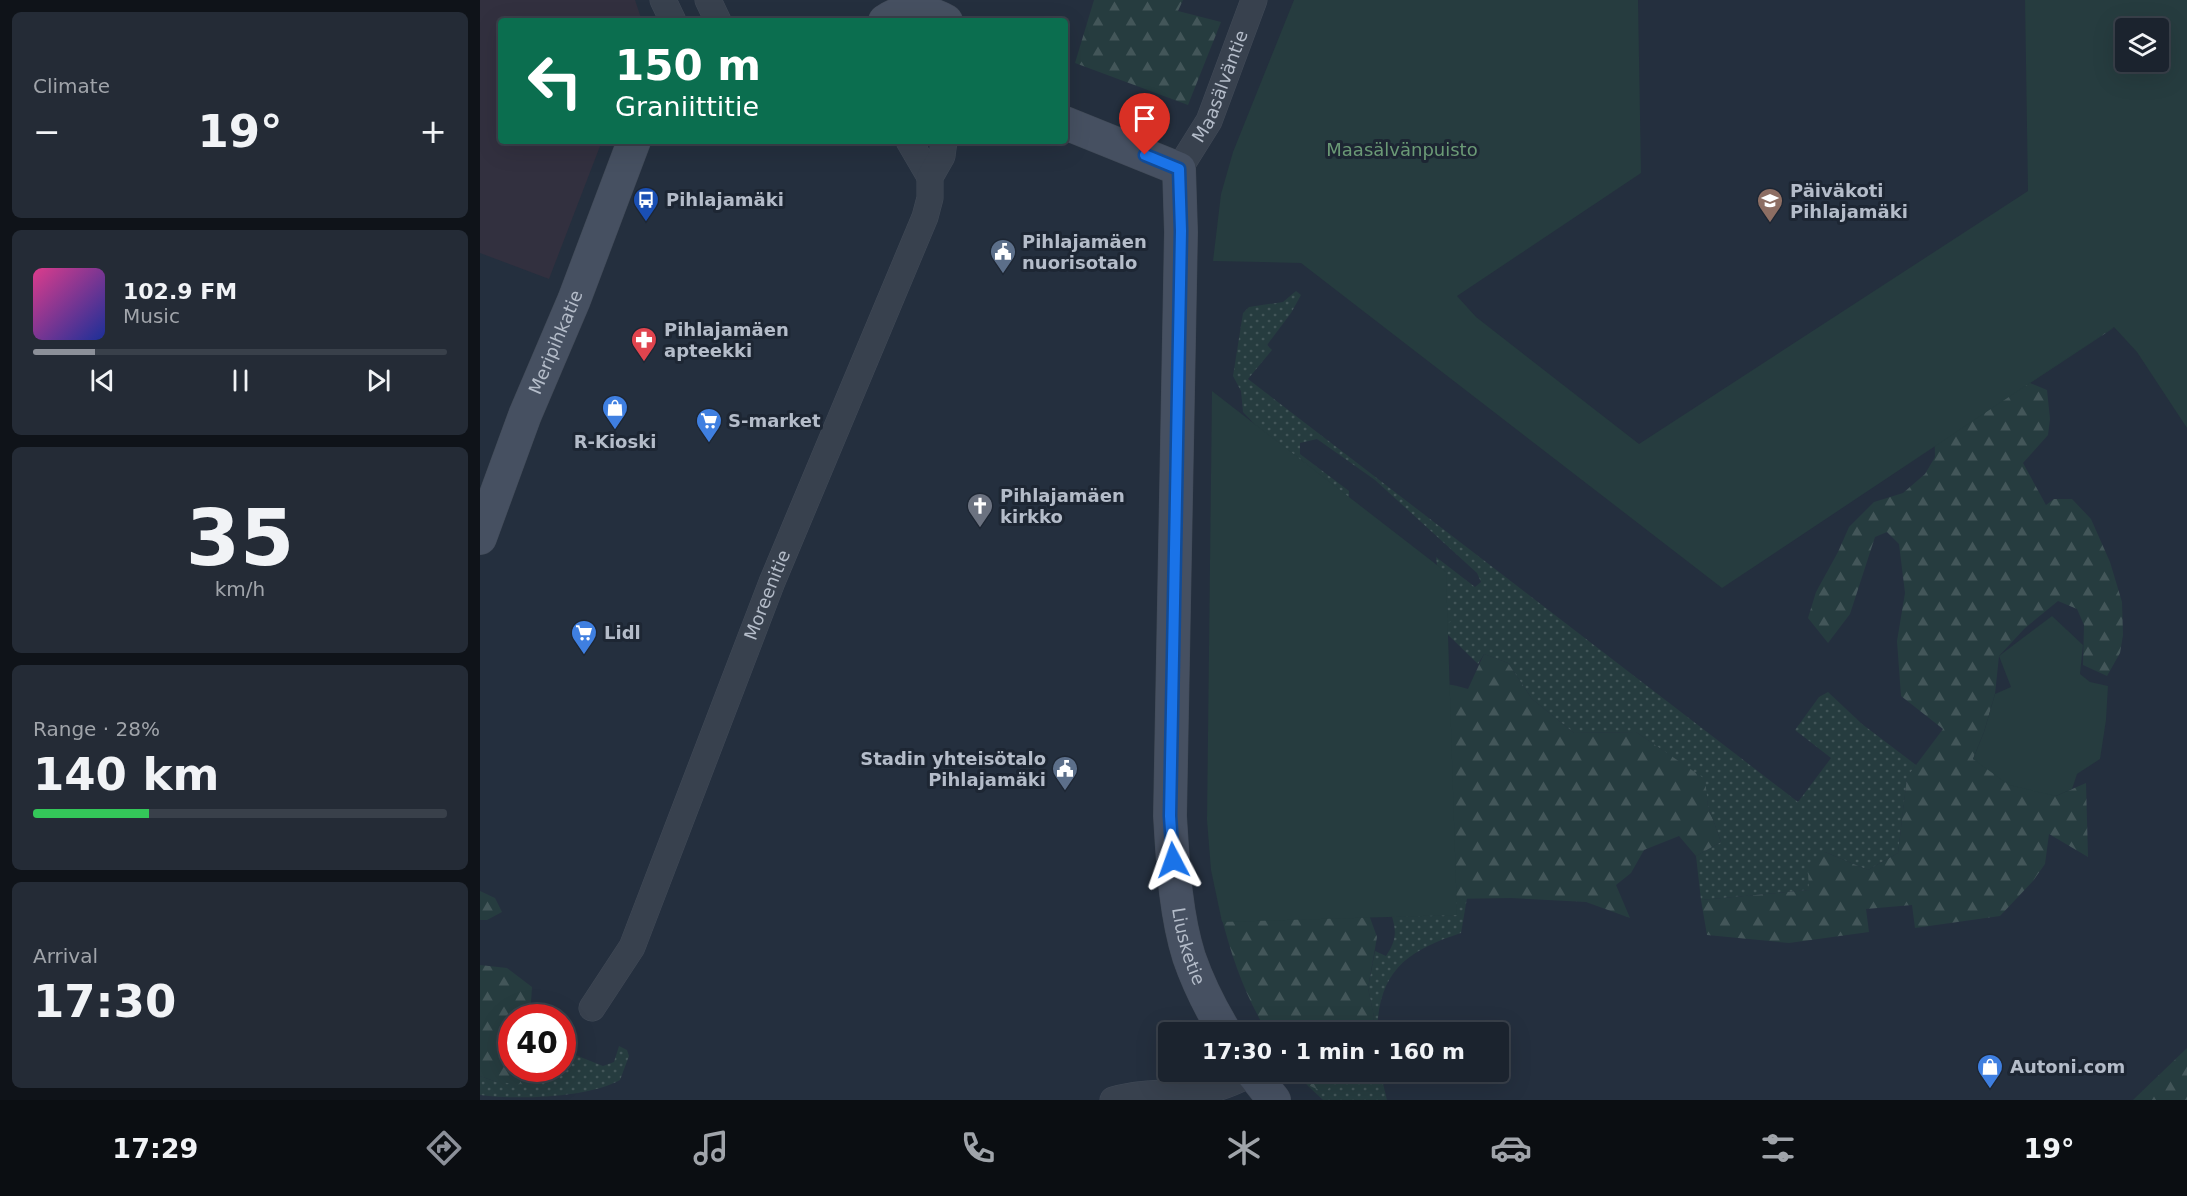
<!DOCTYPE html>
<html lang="en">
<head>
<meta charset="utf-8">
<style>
  body { margin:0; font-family:"DejaVu Sans",sans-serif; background:#242b36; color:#f1f3f6; height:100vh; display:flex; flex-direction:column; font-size:22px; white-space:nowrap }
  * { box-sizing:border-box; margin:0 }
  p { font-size:20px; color:#a0a4aa }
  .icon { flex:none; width:33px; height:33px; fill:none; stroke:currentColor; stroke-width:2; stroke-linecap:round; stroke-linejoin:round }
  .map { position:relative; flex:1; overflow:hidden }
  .drawer { display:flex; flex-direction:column; gap:12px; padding:12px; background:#0f1319; width:480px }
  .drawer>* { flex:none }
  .top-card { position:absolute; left:18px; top:18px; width:570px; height:126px; border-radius:6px; box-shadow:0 6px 24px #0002,0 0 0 2px #39404a; background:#0b6e4f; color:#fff; overflow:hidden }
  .fabs { position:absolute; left:1635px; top:18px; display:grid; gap:12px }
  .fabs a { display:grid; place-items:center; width:54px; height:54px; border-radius:6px; background:#1b232e; box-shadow:0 6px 24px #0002,0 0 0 2px #39404a; font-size:30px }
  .speed { position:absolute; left:18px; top:1004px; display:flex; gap:12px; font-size:30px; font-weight:700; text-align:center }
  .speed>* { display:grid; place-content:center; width:78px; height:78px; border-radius:50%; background:#1b232e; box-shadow:0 6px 24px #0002,0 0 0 2px #39404a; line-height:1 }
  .speed .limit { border:9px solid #d22; background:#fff; color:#111 }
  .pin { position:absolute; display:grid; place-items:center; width:51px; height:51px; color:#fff; margin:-62px -26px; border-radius:50% 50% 50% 0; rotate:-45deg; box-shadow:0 0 6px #0007 }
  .pin .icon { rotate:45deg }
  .me { position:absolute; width:66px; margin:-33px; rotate:356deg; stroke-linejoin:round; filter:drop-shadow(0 0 4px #0008) }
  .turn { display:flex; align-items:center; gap:21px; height:126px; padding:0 18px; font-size:27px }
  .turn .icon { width:78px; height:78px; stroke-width:2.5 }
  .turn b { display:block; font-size:42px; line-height:51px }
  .big { font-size:45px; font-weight:600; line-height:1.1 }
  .drawer .widget { flex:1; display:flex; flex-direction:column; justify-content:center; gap:9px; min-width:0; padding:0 21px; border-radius:9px; background:#242b36 }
  .drawer .dial { align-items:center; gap:0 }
  .dial b { font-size:78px; line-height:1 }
  .song { display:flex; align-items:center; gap:18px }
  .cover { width:72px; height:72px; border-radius:9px; background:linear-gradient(135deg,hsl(330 70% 55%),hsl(230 70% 35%)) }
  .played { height:6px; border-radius:3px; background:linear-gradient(90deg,#8c9099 15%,#39404a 15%) }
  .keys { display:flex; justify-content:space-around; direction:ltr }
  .heat { display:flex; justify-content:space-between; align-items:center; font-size:33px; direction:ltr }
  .charge { height:9px; border-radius:4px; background:linear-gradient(90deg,#34c759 28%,#39404a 0) }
  .trip { position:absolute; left:678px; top:1022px; width:351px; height:60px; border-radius:6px; background:#1b232e; box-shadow:0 6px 24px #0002,0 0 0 2px #39404a; font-weight:600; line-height:60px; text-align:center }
  .dock { display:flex; height:96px; justify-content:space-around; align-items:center; background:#0b0e12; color:#a0a4aa }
  .dock .icon { width:42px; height:42px }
  .dock .current { color:#8c9099 }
  .dock b { font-size:27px; color:#f1f3f6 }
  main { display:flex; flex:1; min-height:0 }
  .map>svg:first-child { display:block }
</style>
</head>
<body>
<main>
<section class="drawer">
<div class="widget"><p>Climate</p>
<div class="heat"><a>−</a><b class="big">19°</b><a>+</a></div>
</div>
<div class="widget">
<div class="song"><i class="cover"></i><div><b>102.9 FM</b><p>Music</p></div></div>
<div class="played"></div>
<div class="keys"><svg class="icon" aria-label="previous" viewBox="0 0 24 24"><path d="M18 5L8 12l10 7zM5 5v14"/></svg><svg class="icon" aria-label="pause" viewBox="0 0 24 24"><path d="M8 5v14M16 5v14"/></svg><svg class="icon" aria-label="next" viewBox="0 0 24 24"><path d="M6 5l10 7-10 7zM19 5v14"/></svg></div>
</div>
<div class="widget dial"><b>35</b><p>km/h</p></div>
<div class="widget"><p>Range · 28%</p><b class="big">140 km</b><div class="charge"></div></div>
<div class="widget"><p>Arrival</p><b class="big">17:30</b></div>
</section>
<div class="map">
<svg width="1707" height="1100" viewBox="0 0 1707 1100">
  <defs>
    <pattern id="grass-dots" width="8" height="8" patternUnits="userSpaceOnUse" patternTransform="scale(1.5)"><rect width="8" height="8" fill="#263c3f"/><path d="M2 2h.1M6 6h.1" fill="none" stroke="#435659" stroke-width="1.8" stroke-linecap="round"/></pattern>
    <pattern id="forest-firs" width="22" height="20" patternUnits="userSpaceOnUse" patternTransform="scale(1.5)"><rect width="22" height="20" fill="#263c3f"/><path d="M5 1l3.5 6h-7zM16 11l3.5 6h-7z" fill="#435659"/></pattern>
  </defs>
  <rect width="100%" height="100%" fill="#242f3e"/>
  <path fill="#32303f" d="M0,0h155l7,21h-141v120h101l-53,138 -69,-26z"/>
  <g fill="url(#grass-dots)">
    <path d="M816,291l5,4 -10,18 -24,32 5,5 -24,29 550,423 33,-44 -36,-28 24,-33 9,-5 34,32 54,41 -9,13 -9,75 -30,17 -43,-18 -16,38 -108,10 -5,-44 25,-14 -13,-36 -4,-27 -68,-47 -62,1 -42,-34 -24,-36 -24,-9 -6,10 -38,-37 -6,-25 5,-21 -3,-24 39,30 6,-5 -4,-9 -102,-93 -58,-41 -17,4v11l49,37v12l-87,-71 -19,-20 -2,-21 -8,-15 10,-63 6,-6 34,-5z"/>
    <path d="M987,898l-6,35c-55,18 -82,38 -84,99h-6l3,-15 -6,-29 7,-37 11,5c15,-21 8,-34 0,-56z"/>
    <path d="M139,1046l8,4 2,6 -9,24c-31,18 -105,20 -140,15v-19l17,6 48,-5 -3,-9h20l1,-18 40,16 11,-4z"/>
    <path d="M862,1071h38l7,29h-64l-17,-16 19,8z"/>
  </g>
  <g fill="url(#forest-firs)">
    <path d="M614,0h89l-5,11 43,11 -33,83 -113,-42z"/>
    <path d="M1635,327l-85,56 17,7 3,29 -2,16 -25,28 23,42 8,-6h18l19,20 19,43 12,40 1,33 -3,18 -13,23 -24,-11 1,-40 -7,-16 -19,-8 -33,27 -26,28 -4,38 -11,38 -11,27 83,37 30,-13 2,74 -39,-23 -4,30 -12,17 -33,35 -85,12 -3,-23 -46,4 3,23 -80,11 -82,-8 -6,-35 108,-10 -1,-18 17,-20 43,18 30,-17 9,-76 36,-48 -42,-33 -4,-55 8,-48 -6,-49 -12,-12 -12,5 -25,77 -22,29 -20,-25 8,-26 22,-40 11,-25 25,-25 29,-9 22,-19 10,-17 -1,-41z"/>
    <path d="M872,515l14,3 30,30 14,21 6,15 -7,16 8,4 17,-2 19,18 -24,13 -11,12 -13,11 -25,-2 -11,7c13,10 27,24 43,27 9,2 15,-3 23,-4 11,-1 22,2 33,5l16,-35 24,9 24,36 42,34 62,-1 69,47 3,27 13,36 -25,14 -17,-20 -35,14 -13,23 -15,12 14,33 -44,-16 -75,-4 -125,2v-17l5,-30 12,-7h15c12,-11 24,-21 16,-38l-21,-3 -51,-113 -13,-22 -7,-19 -4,-23 9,-16 6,-25 20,3 6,-18 -32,-50z"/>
    <path d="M0,891l15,7 7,14 -15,8h-7z"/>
    <path d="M888,912l9,25 -9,51 6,29 -3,15h-104c-23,-39 -35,-74 -46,-117z"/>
    <path d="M0,965l27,3 25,19 -2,30h-18v51h30l3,9 -14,8 -34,-3 -17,-6z"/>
    <path d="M1707,1048v52h-54z"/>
    <path d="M815,1071h47l-17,22 -19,-9z"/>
  </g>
  <g fill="#263c3f" fill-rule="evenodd">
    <path d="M814,0h344l3,173 -184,123 19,21 163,127 389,-253 -3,-191h162v428l-50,-76 -23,-25 -392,261 -421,-325 -88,-2 8,-67 12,-42zM1678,28v34h-32v-34z"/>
    <path d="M732,391l234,181 11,343 -235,7 -11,-52 -4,-50z"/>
    <path d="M1572,616l31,29 -3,29 10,8 18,4 -2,34 -6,39 -23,15 -5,15 -16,7 -47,-11 -36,-26 11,-27 11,-38 16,-7 -12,-31z"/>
  </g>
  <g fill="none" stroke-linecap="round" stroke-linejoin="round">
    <defs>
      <g id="street">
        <path d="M183,0l10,21"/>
        <path d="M228,0l10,21"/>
        <path d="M429,141l21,36"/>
        <path id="s1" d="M699,169l30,-48 45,-121"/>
        <path id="s2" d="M112,1008l40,-61 140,-365 153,-365 5,-19v-21l12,-21 2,-15"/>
        <path d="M633,1100c31,-9 63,-6 95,-10 16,-3 30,-10 45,-17"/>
      </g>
      <g id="secondary">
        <path d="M405,21c18,-13 42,-11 61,0"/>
        <path id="s3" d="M585,123l114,46 2,63 -11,584c3,47 5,96 19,141 9,26 22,52 36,75"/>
        <path id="s4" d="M0,538l45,-123 49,-115 60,-159"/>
        <path d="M771,1071l23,29"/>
      </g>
    </defs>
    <use href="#street" stroke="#414a57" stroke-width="27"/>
    <use href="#secondary" stroke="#414a57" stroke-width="34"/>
    <use href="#street" stroke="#38414e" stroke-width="26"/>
    <use href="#secondary" stroke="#465061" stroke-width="33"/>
  </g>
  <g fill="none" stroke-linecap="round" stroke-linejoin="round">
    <defs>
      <path id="route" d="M665,155l34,14 2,62 -11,585 3,44"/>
    </defs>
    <use href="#route" stroke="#114b97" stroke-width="15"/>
    <use href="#route" stroke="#1a73e8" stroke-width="10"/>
  </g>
  <defs>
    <symbol id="bus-pin" viewBox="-11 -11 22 30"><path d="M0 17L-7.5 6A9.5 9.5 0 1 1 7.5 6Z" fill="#1a4fb4" stroke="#1d2633"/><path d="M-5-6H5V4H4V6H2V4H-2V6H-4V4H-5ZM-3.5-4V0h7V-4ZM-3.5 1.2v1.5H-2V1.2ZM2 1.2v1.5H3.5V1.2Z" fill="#fff"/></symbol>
    <symbol id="school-pin" viewBox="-11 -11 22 30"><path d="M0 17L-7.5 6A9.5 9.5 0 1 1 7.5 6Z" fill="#8d6e63" stroke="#1d2633"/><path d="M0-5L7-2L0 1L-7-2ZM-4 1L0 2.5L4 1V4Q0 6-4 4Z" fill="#fff"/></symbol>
    <symbol id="civic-pin" viewBox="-11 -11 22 30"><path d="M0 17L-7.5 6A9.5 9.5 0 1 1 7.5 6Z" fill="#5c6f8a" stroke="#1d2633"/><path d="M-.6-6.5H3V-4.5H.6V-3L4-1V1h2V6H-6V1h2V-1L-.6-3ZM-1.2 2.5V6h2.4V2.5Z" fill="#fff"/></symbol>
    <symbol id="pharmacy-pin" viewBox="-11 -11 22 30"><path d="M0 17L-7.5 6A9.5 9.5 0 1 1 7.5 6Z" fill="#e0444e" stroke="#1d2633"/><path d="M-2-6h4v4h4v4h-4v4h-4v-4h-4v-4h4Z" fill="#fff"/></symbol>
    <symbol id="shop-pin" viewBox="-11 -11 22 30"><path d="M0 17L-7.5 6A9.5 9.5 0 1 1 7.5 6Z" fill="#3f7fe0" stroke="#1d2633"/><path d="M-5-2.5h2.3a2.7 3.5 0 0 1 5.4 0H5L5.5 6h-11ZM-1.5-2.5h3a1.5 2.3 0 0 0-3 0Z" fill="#fff"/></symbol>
    <symbol id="supermarket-pin" viewBox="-11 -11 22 30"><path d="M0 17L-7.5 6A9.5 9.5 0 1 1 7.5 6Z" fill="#3f7fe0" stroke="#1d2633"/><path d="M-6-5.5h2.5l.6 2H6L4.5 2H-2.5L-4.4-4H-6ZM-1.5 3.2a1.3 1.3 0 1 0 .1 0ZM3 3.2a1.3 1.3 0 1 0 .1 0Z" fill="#fff"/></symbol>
    <symbol id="church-pin" viewBox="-11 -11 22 30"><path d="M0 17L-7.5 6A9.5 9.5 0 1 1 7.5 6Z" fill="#6b7280" stroke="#1d2633"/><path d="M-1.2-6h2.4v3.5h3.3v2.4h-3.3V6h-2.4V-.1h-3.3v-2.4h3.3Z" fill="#fff"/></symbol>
  </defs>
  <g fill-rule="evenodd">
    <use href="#bus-pin" x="151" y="185" width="30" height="40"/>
    <use href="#school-pin" x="1275" y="186" width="30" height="40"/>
    <use href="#civic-pin" x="508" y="237" width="30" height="40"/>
    <use href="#pharmacy-pin" x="149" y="325" width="30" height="40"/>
    <use href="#shop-pin" x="120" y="393" width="30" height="40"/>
    <use href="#supermarket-pin" x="214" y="406" width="30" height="40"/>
    <use href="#church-pin" x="485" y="491" width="30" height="40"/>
    <use href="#supermarket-pin" x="89" y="618" width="30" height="40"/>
    <use href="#civic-pin" x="570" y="754" width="30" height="40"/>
    <use href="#shop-pin" x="1495" y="1052" width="30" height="40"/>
  </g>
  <g text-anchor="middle" stroke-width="6" stroke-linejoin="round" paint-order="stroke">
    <g font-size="18" fill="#b4bcc9" stroke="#1d2633">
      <text dy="6" stroke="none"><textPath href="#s1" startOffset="93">Maasälväntie</textPath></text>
      <text dy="6" stroke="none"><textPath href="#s4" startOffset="210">Meripihkatie</textPath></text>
      <text dy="6" stroke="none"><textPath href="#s2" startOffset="450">Moreenitie</textPath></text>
      <text dy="6" stroke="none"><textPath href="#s3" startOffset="902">Liusketie</textPath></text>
    </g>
    <g font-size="18" fill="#6b9a76" stroke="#1d2633">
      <text x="922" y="156">Maasälvänpuisto</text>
    </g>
    <g font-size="18" font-weight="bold" fill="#b4bcc9" stroke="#1d2633" text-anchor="start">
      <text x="1310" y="197">Päiväkoti<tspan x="1310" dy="21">Pihlajamäki</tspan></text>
      <text x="186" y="206">Pihlajamäki</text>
      <text x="542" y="248">Pihlajamäen<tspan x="542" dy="21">nuorisotalo</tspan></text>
      <text x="184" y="336">Pihlajamäen<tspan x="184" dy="21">apteekki</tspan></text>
      <text x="248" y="427">S-market</text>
      <text x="135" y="448" text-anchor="middle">R-Kioski</text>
      <text x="520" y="502">Pihlajamäen<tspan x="520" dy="21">kirkko</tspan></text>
      <text x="124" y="639">Lidl</text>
      <text x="566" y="765" text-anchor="end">Stadin yhteisötalo<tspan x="566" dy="21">Pihlajamäki</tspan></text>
      <text x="1530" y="1073">Autoni.com</text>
    </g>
  </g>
</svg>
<div class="fabs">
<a><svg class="icon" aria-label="layers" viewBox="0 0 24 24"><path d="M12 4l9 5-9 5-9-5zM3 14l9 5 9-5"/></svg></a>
</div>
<div class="speed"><div class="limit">40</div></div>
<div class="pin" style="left:665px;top:155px;background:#d93025"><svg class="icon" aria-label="arrive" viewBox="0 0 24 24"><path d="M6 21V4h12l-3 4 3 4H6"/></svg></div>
<svg class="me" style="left:693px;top:860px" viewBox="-20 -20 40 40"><path d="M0-17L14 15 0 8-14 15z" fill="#1a73e8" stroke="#fff" stroke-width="4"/></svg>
<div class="trip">17:30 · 1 min · 160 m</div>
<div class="top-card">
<div class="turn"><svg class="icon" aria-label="left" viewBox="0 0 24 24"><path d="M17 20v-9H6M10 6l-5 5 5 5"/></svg><div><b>150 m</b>Graniittitie</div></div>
</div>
</div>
</main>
<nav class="dock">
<b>17:29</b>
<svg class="icon current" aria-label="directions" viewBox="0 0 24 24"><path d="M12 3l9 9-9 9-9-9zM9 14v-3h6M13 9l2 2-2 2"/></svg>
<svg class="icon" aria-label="music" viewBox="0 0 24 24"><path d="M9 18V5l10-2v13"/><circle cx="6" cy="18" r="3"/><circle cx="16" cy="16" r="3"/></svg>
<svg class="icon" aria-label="phone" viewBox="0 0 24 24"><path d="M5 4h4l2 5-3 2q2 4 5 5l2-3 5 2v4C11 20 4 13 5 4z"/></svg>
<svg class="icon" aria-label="climate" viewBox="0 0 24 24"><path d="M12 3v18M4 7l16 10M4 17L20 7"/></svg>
<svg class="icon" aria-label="car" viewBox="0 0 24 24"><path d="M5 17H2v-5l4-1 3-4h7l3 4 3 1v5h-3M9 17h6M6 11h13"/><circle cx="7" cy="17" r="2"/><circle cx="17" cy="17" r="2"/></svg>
<svg class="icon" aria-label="filters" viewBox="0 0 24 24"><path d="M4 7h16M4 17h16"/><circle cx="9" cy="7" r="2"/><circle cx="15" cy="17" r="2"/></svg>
<b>19°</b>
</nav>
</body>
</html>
